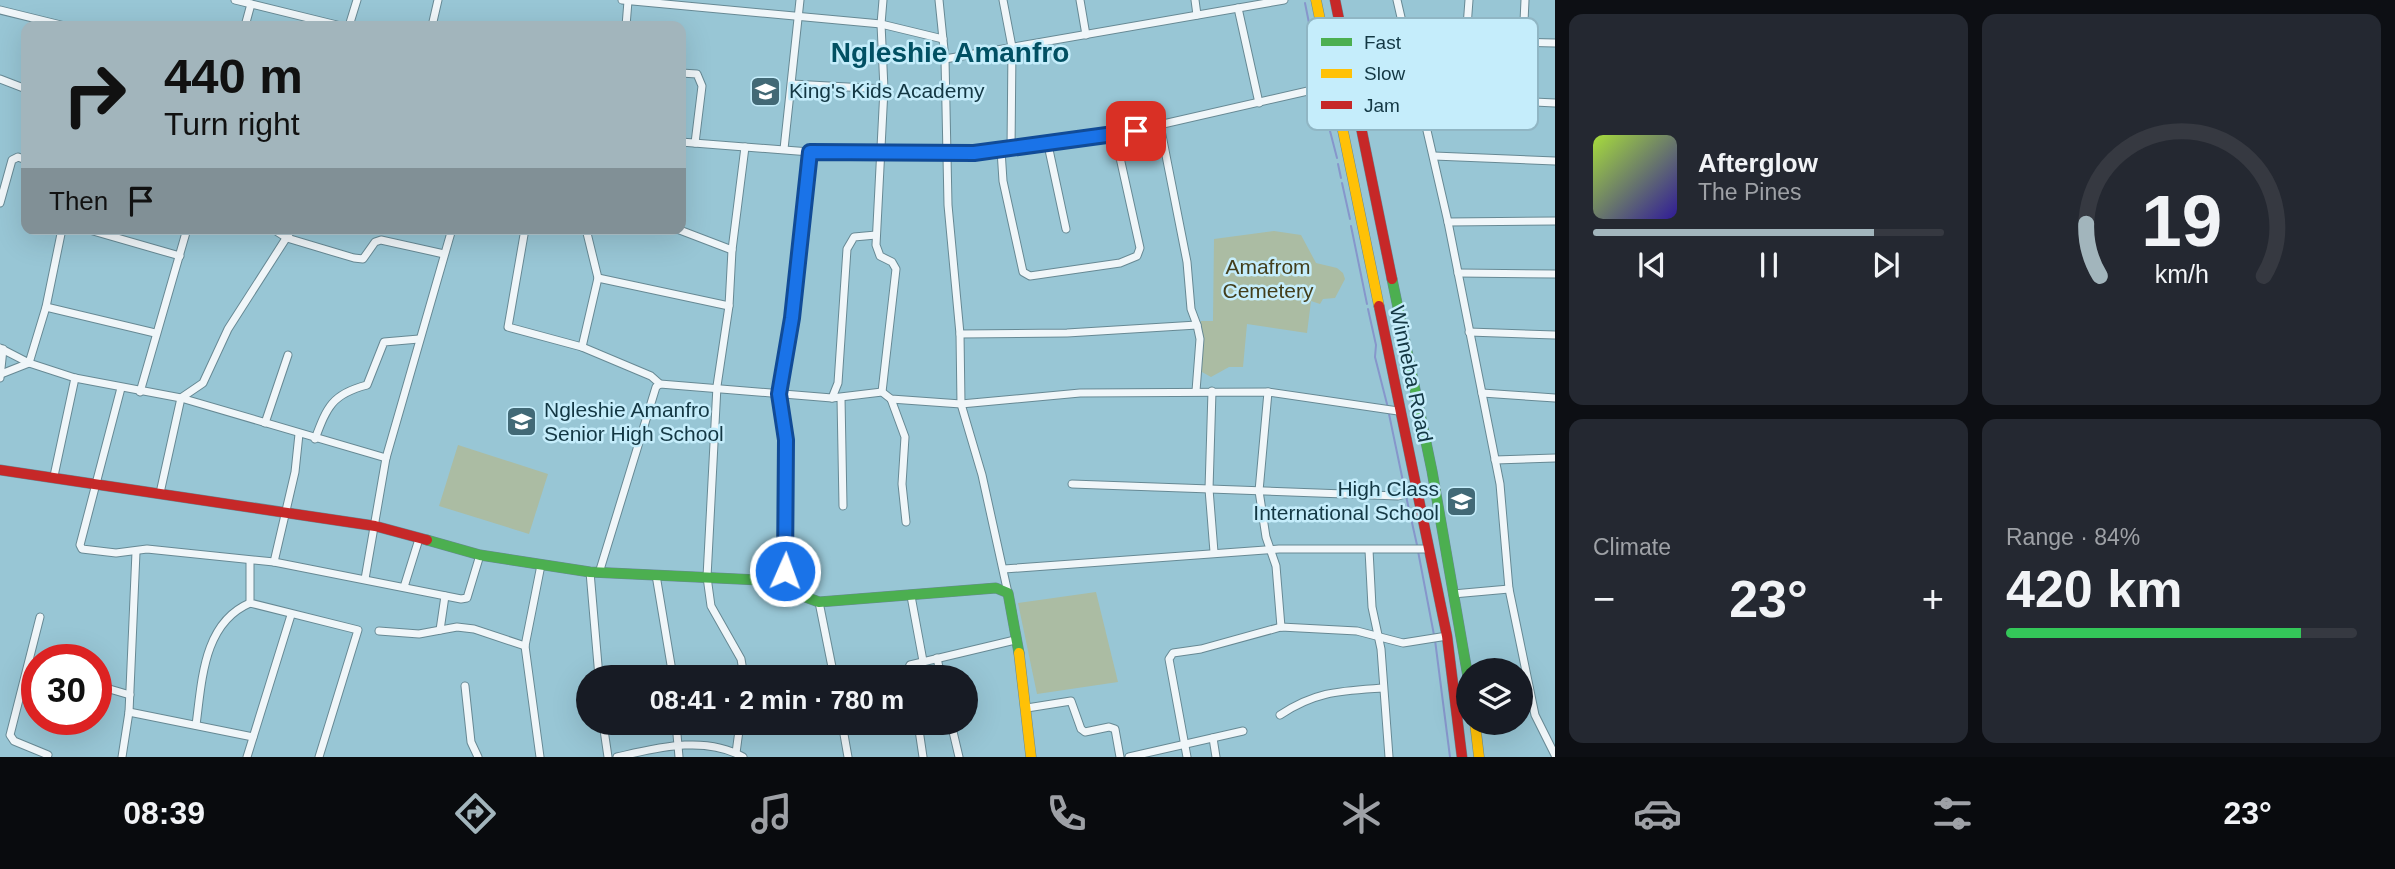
<!DOCTYPE html>
<html lang="en">
<head>
<meta charset="utf-8">
<style>
  body { margin:0; font-family:Helvetica,sans-serif; background:#242831; color:#f1f3f6; height:100vh; display:flex; flex-direction:column; font-size:26px; white-space:nowrap }
  * { box-sizing:border-box; margin:0 }
  p { font-size:23px; color:#9ea1a6 }
  .icon { flex:none; width:38px; height:38px; fill:none; stroke:currentColor; stroke-width:2; stroke-linecap:round; stroke-linejoin:round }
  .map { position:relative; flex:1; overflow:hidden }
  .drawer { display:flex; flex-direction:column; gap:14px; padding:14px; background:#0d0f14; width:840px }
  .drawer>* { flex:none }
  .banner { position:absolute; left:21px; top:21px; width:665px; height:214px; border-radius:14px; box-shadow:0 7px 28px #0002; background:#a2b5bc; color:#111; overflow:hidden }
  .fabs { position:absolute; left:1456px; top:658px; display:grid; gap:14px }
  .fabs a { display:grid; place-items:center; width:77px; height:77px; border-radius:50%; background:#171b24; box-shadow:0 7px 28px #0002; font-size:35px }
  .speed { position:absolute; left:21px; top:644px; display:flex; gap:14px; font-size:35px; font-weight:700; text-align:center }
  .speed>* { display:grid; place-content:center; width:91px; height:91px; border-radius:50%; background:#171b24; box-shadow:0 7px 28px #0002; line-height:1 }
  .speed .limit { border:10px solid #d22; background:#fff; color:#111 }
  .pin { position:absolute; display:grid; place-items:center; width:60px; height:60px; color:#fff; margin:-30px; border-radius:14px; box-shadow:0 4px 10px #0006 }
  .me { position:absolute; width:77px; margin:-38px; rotate:2deg; stroke-linejoin:round; filter:drop-shadow(0 0 5px #0008) }
  .turn { display:flex; align-items:center; gap:24px; height:147px; padding:0 28px; font-size:32px }
  .turn .icon { width:91px; height:91px; stroke-width:2.5 }
  .turn b { display:block; font-size:49px; line-height:60px }
  .then { display:flex; align-items:center; height:66px; padding:0 28px; background:#0003; gap:14px; font-size:26px }
  .big { font-size:52px; font-weight:700; line-height:1.1 }
  .drawer .widget { flex:1; display:flex; flex-direction:column; justify-content:center; gap:10px; min-width:0; padding:0 24px; border-radius:14px; background:#242831 }
  .drawer .dial { align-items:center; gap:0 }
  .dial svg { height:182px; overflow:visible; fill:none; stroke:#363941; stroke-width:7; stroke-linecap:round; text-anchor:middle }
  .dial text { fill:#f1f3f6; stroke:none }
  .song { display:flex; align-items:center; gap:21px }
  .cover { width:84px; height:84px; border-radius:10px; background:linear-gradient(135deg,hsl(80 70% 55%),hsl(250 70% 35%)) }
  .played { height:7px; border-radius:4px; background:linear-gradient(90deg,#a2b5bc 80%,#363941 80%) }
  .keys { display:flex; justify-content:space-around; direction:ltr }
  .heat { display:flex; justify-content:space-between; align-items:center; font-size:38px; direction:ltr }
  .charge { height:10px; border-radius:5px; background:linear-gradient(90deg,#34c759 84%,#363941 0) }
  .drawer .tiles { flex:1; display:grid; gap:14px; grid-template-columns:repeat(2,1fr) }
  .trip { position:absolute; left:576px; top:665px; width:402px; height:70px; border-radius:35px; background:#171b24; box-shadow:0 7px 28px #0002; font-weight:700; line-height:70px; text-align:center }
  .menu { display:flex; height:112px; justify-content:space-around; align-items:center; background:#090b0e; color:#9ea1a6 }
  .menu .icon { width:49px; height:49px }
  .menu .selected { color:#a2b5bc }
  .menu b { font-size:32px; color:#f1f3f6 }
  main { display:flex; flex:1; min-height:0 }
  .map>svg:first-child { display:block }
</style>
</head>
<body>
<main>
<div class="map">
<svg width="1555" height="757" viewBox="0 0 1555 757">
  <rect width="100%" height="100%" fill="#98c6d5"/>
  <g fill="#abbca3">
    <path d="M1274,231l27,4 15,28 21,5 6,5 2,6 -10,19 -12,1 -3,5 -9,-3 -4,32 -60,-9 -4,43h-14l-18,10 -9,-5 -1,-51h12l1,-82z"/>
    <path d="M458,445l90,29 -19,60 -90,-28z"/>
    <path d="M1096,592l22,90 -81,12 -19,-91z"/>
  </g>
  <g fill="none" stroke-linecap="round" stroke-linejoin="round">
    <g stroke="#8696cb" stroke-width="2">
      <path d="M1305,3l4,20"/>
      <path d="M1310,30l6,25"/>
      <path d="M1317,60l4,24"/>
      <path d="M1323,91l7,35"/>
      <path d="M1330,131l7,27"/>
      <path d="M1338,164l3,14"/>
      <path d="M1342,183l8,36"/>
      <path d="M1351,226l16,78"/>
      <path d="M1368,309l8,36 -1,12 13,51"/>
      <path d="M1389,414l16,77"/>
      <path d="M1406,496l11,49"/>
      <path d="M1418,551l16,84"/>
      <path d="M1435,640l15,117"/>
    </g>
    <defs>
      <g id="street">
        <path d="M235,0l106,26"/>
        <path d="M622,0l259,24 62,15"/>
        <path d="M939,0l6,59 3,146 12,129 1,70 21,71 26,118"/>
        <path d="M1003,0l9,47 -1,102"/>
        <path d="M1080,0l6,35"/>
        <path d="M1195,0l2,15"/>
        <path d="M1397,0l51,222 52,262 9,105 26,126 20,40"/>
        <path d="M1238,8l21,95"/>
        <path d="M0,10l65,16"/>
        <path d="M245,26l6,-22"/>
        <path d="M349,26l8,-26"/>
        <path d="M432,26l6,-26"/>
        <path d="M626,26l2,-25"/>
        <path d="M1407,40l148,3"/>
        <path d="M1466,40l3,-40"/>
        <path d="M1523,43l2,-43"/>
        <path d="M1344,46l62,-10"/>
        <path d="M945,59l339,-59"/>
        <path d="M681,73l16,1 5,12 -7,57"/>
        <path d="M0,79l26,10"/>
        <path d="M792,84l92,5"/>
        <path d="M1419,96l136,7"/>
        <path d="M1160,125l27,137 4,47 6,16"/>
        <path d="M681,142l129,10 164,1 141,-18 219,-50"/>
        <path d="M1048,145l18,84"/>
        <path d="M784,149l16,-149"/>
        <path d="M1001,150l2,31 20,91 7,4 90,-13 17,-7 3,-8 -25,-113"/>
        <path d="M1434,156l121,5"/>
        <path d="M0,203l12,-43 6,-3 8,3"/>
        <path d="M1448,222l107,-1"/>
        <path d="M86,229l94,27"/>
        <path d="M273,229l14,9 67,20 9,1 12,-17 6,-2 63,14"/>
        <path d="M525,229l-17,98 74,20"/>
        <path d="M586,229l12,49"/>
        <path d="M677,229l55,21"/>
        <path d="M1458,273l97,1"/>
        <path d="M46,307l109,26"/>
        <path d="M1469,332l86,3"/>
        <path d="M960,334l107,-1 130,-8 3,14 -4,52"/>
        <path d="M0,348l29,15 17,-56 16,-78"/>
        <path d="M1,374l28,-11 46,15 106,20 205,60"/>
        <path d="M0,378l3,-29"/>
        <path d="M660,384l-9,-8 -69,-29 16,-69 131,28"/>
        <path d="M121,388l-41,157 2,4 34,4 31,-4 127,13 187,37 6,-1 13,-43"/>
        <path d="M1212,391l-3,98 5,63"/>
        <path d="M140,392l47,-163"/>
        <path d="M882,392l14,-123 -4,-7 -12,-6 -4,-11 8,-156 -3,-65 2,-24"/>
        <path d="M1268,392l-9,99 7,46 10,29 5,61"/>
        <path d="M1482,393l73,5"/>
        <path d="M832,398l6,-15 9,-134 7,-12 22,-2"/>
        <path d="M841,398l2,108"/>
        <path d="M891,399l14,38 -3,47 4,38"/>
        <path d="M265,423l23,-68"/>
        <path d="M315,439c12,-32 17,-45 52,-54l17,-43 35,-3"/>
        <path d="M1495,460l60,-2"/>
        <path d="M54,476l21,-98"/>
        <path d="M1072,484l326,12 20,-5"/>
        <path d="M160,493l21,-95 22,-15 25,-54 64,-100"/>
        <path d="M1369,550l3,57 9,42 8,108"/>
        <path d="M250,562v41l108,27 -39,127"/>
        <path d="M274,562l21,-90 4,-38"/>
        <path d="M1004,569l275,-20h150"/>
        <path d="M590,572l9,105"/>
        <path d="M599,573l57,-186 4,-3 172,14 50,-6 9,7 70,5 119,-11 188,-1 130,19"/>
        <path d="M656,575l17,102"/>
        <path d="M365,579l21,-121 66,-229"/>
        <path d="M404,587l15,-48"/>
        <path d="M784,587l2,-147 -7,-46 12,-76 19,-166"/>
        <path d="M1453,594l56,-5"/>
        <path d="M911,596l12,65"/>
        <path d="M819,602l15,75"/>
        <path d="M40,617l-30,118 4,6 34,14"/>
        <path d="M440,630l5,-34"/>
        <path d="M379,631l40,3 38,-7 17,2 51,17"/>
        <path d="M937,658l4,19"/>
        <path d="M744,677l-3,-18 -30,-53 -4,-29 10,-191 12,-80 3,-56 13,-103"/>
        <path d="M904,677l6,-12 105,-25"/>
        <path d="M96,685l34,10"/>
        <path d="M465,686l6,56 7,15"/>
        <path d="M1027,708l44,-7 10,28 4,3 24,-5 6,2 5,28"/>
        <path d="M129,712l124,25"/>
        <path d="M1280,715c36,-24 61,-24 103,-27"/>
        <path d="M603,723l5,34"/>
        <path d="M676,723l3,34"/>
        <path d="M842,723l6,34"/>
        <path d="M918,723l5,34"/>
        <path d="M951,723l8,34"/>
        <path d="M196,725c6,-44 7,-102 54,-122"/>
        <path d="M1213,738l3,19"/>
        <path d="M736,753l4,-30"/>
        <path d="M122,757l7,-45 7,-160"/>
        <path d="M247,757l44,-142"/>
        <path d="M540,757l-15,-111 16,-81"/>
        <path d="M617,757c40,-9 88,-22 126,0"/>
        <path d="M1129,757l114,-26"/>
        <path d="M1187,757l-18,-98 4,-6 28,-4 80,-22 76,4 46,12 44,-7"/>
      </g>
      <g id="fast">
        <path d="M1392,279l40,192 36,206"/>
        <path d="M427,540l53,15 110,17 169,8 60,22 177,-14 12,5 11,60"/>
      </g>
      <g id="slow">
        <path d="M1316,0l63,306"/>
        <path d="M1019,653l12,104"/>
        <path d="M1475,723l4,34"/>
      </g>
      <g id="jam">
        <path d="M1335,0l57,279"/>
        <path d="M1379,306l68,330 15,121"/>
        <path d="M0,470l375,56 52,14"/>
      </g>
    </defs>
    <use href="#street" stroke="#678994" stroke-width="9"/>
    <use href="#fast" stroke="#678994" stroke-width="11"/>
    <use href="#slow" stroke="#678994" stroke-width="11"/>
    <use href="#jam" stroke="#678994" stroke-width="11"/>
    <use href="#street" stroke="#f0f6f9" stroke-width="7"/>
    <use href="#fast" stroke="#4caf50" stroke-width="10"/>
    <use href="#slow" stroke="#ffc107" stroke-width="10"/>
    <use href="#jam" stroke="#c62828" stroke-width="10"/>
  </g>
  <g fill="none" stroke-linecap="round" stroke-linejoin="round">
    <defs>
      <path id="route" d="M785,571l1,-131 -7,-46 13,-76 18,-166 164,1 162,-22"/>
    </defs>
    <use href="#route" stroke="#114b97" stroke-width="18"/>
    <use href="#route" stroke="#1a73e8" stroke-width="12"/>
  </g>
  <defs>
    <symbol id="school-square" viewBox="-11 -11 22 22"><rect x="-9" y="-9" width="18" height="18" rx="4" fill="#426976" stroke="#c5edfb"/><path d="M0-5L7-2L0 1L-7-2ZM-4 1L0 2.5L4 1V4Q0 6-4 4Z" fill="#fff"/></symbol>
  </defs>
  <g fill-rule="evenodd">
    <use href="#school-square" x="748" y="74" width="35" height="35"/>
    <use href="#school-square" x="504" y="404" width="35" height="35"/>
    <use href="#school-square" x="1444" y="484" width="35" height="35"/>
  </g>
  <g text-anchor="middle" stroke-width="5" stroke-linejoin="round" paint-order="stroke">
    <g font-size="21" fill="#133743" stroke="#c5edfb" text-anchor="start">
      <text x="789" y="98">King's Kids Academy</text>
      <text x="544" y="417">Ngleshie Amanfro<tspan x="544" dy="24">Senior High School</tspan></text>
      <text x="1439" y="496" text-anchor="end">High Class<tspan x="1439" dy="24">International School</tspan></text>
    </g>
    <g font-size="21" fill="#433e1b" stroke="#c5edfb">
      <text x="1268" y="274">Amafrom<tspan x="1268" dy="24">Cemetery</tspan></text>
    </g>
    <g font-size="21" fill="#133743" stroke="#c5edfb">
      <text transform="translate(1411 374) rotate(78)" y="7">Winneba Road</text>
    </g>
    <g font-size="28" font-weight="bold" fill="#015063" stroke="#c5edfb">
      <text x="950" y="62">Ngleshie Amanfro</text>
    </g>
  </g>
  <rect x="1307" y="18" width="231" height="112" rx="10" fill="#c5edfb" stroke="#90b6c4" stroke-width="2"/>
  <rect x="1321" y="38" width="31" height="8" fill="#4caf50"/>
  <rect x="1321" y="69" width="31" height="9" fill="#ffc107"/>
  <rect x="1321" y="101" width="31" height="8" fill="#c62828"/>
  <g font-size="19" fill="#133743">
    <text x="1364" y="49">Fast</text>
    <text x="1364" y="80">Slow</text>
    <text x="1364" y="112">Jam</text>
  </g>
</svg>
<div class="fabs">
<a><svg class="icon" aria-label="layers" viewBox="0 0 24 24"><path d="M12 4l9 5-9 5-9-5zM3 14l9 5 9-5"/></svg></a>
</div>
<div class="speed"><div class="limit">30</div></div>
<div class="pin" style="left:1136px;top:131px;background:#d93025"><svg class="icon" aria-label="arrive" viewBox="0 0 24 24"><path d="M6 21V4h12l-3 4 3 4H6"/></svg></div>
<svg class="me" style="left:785px;top:571px" viewBox="-20 -20 40 40"><circle r="17" fill="#1a73e8" stroke="#fff" stroke-width="3"/><path d="M0-11L8 9 0 5-8 9z" fill="#fff"/></svg>
<div class="trip">08:41 · 2 min · 780 m</div>
<div class="banner">
<div class="turn"><svg class="icon" aria-label="right" viewBox="0 0 24 24"><path d="M7 20v-9h11M14 6l5 5-5 5"/></svg><div><b>440 m</b>Turn right</div></div>
<div class="then">Then<svg class="icon" aria-label="arrive" viewBox="0 0 24 24"><path d="M6 21V4h12l-3 4 3 4H6"/></svg></div>
</div>
</div>
<section class="drawer">
<div class="tiles">
<div class="widget">
<div class="song"><i class="cover"></i><div><b>Afterglow</b><p>The Pines</p></div></div>
<div class="played"></div>
<div class="keys"><svg class="icon" aria-label="previous" viewBox="0 0 24 24"><path d="M18 5L8 12l10 7zM5 5v14"/></svg><svg class="icon" aria-label="pause" viewBox="0 0 24 24"><path d="M8 5v14M16 5v14"/></svg><svg class="icon" aria-label="next" viewBox="0 0 24 24"><path d="M6 5l10 7-10 7zM19 5v14"/></svg></div>
</div>
<div class="widget dial"><svg viewBox="0 0 100 80">
<path d="M14 69A42 42 0 1 1 86 69"/>
<path d="M14 69A42 42 0 0 1 8 46" stroke="#a2b5bc"/>
<text x="50" y="56" font-size="32" font-weight="700">19</text>
<text x="50" y="72" font-size="11">km/h</text>
</svg></div>
<div class="widget"><p>Climate</p>
<div class="heat"><a>−</a><b class="big">23°</b><a>+</a></div>
</div>
<div class="widget"><p>Range · 84%</p><b class="big">420 km</b><div class="charge"></div></div>
</div>
</section>
</main>
<nav class="menu">
<b>08:39</b>
<svg class="icon selected" aria-label="directions" viewBox="0 0 24 24"><path d="M12 3l9 9-9 9-9-9zM9 14v-3h6M13 9l2 2-2 2"/></svg>
<svg class="icon" aria-label="music" viewBox="0 0 24 24"><path d="M9 18V5l10-2v13"/><circle cx="6" cy="18" r="3"/><circle cx="16" cy="16" r="3"/></svg>
<svg class="icon" aria-label="phone" viewBox="0 0 24 24"><path d="M5 4h4l2 5-3 2q2 4 5 5l2-3 5 2v4C11 20 4 13 5 4z"/></svg>
<svg class="icon" aria-label="climate" viewBox="0 0 24 24"><path d="M12 3v18M4 7l16 10M4 17L20 7"/></svg>
<svg class="icon" aria-label="car" viewBox="0 0 24 24"><path d="M5 17H2v-5l4-1 3-4h7l3 4 3 1v5h-3M9 17h6M6 11h13"/><circle cx="7" cy="17" r="2"/><circle cx="17" cy="17" r="2"/></svg>
<svg class="icon" aria-label="filters" viewBox="0 0 24 24"><path d="M4 7h16M4 17h16"/><circle cx="9" cy="7" r="2"/><circle cx="15" cy="17" r="2"/></svg>
<b>23°</b>
</nav>
</body>
</html>
